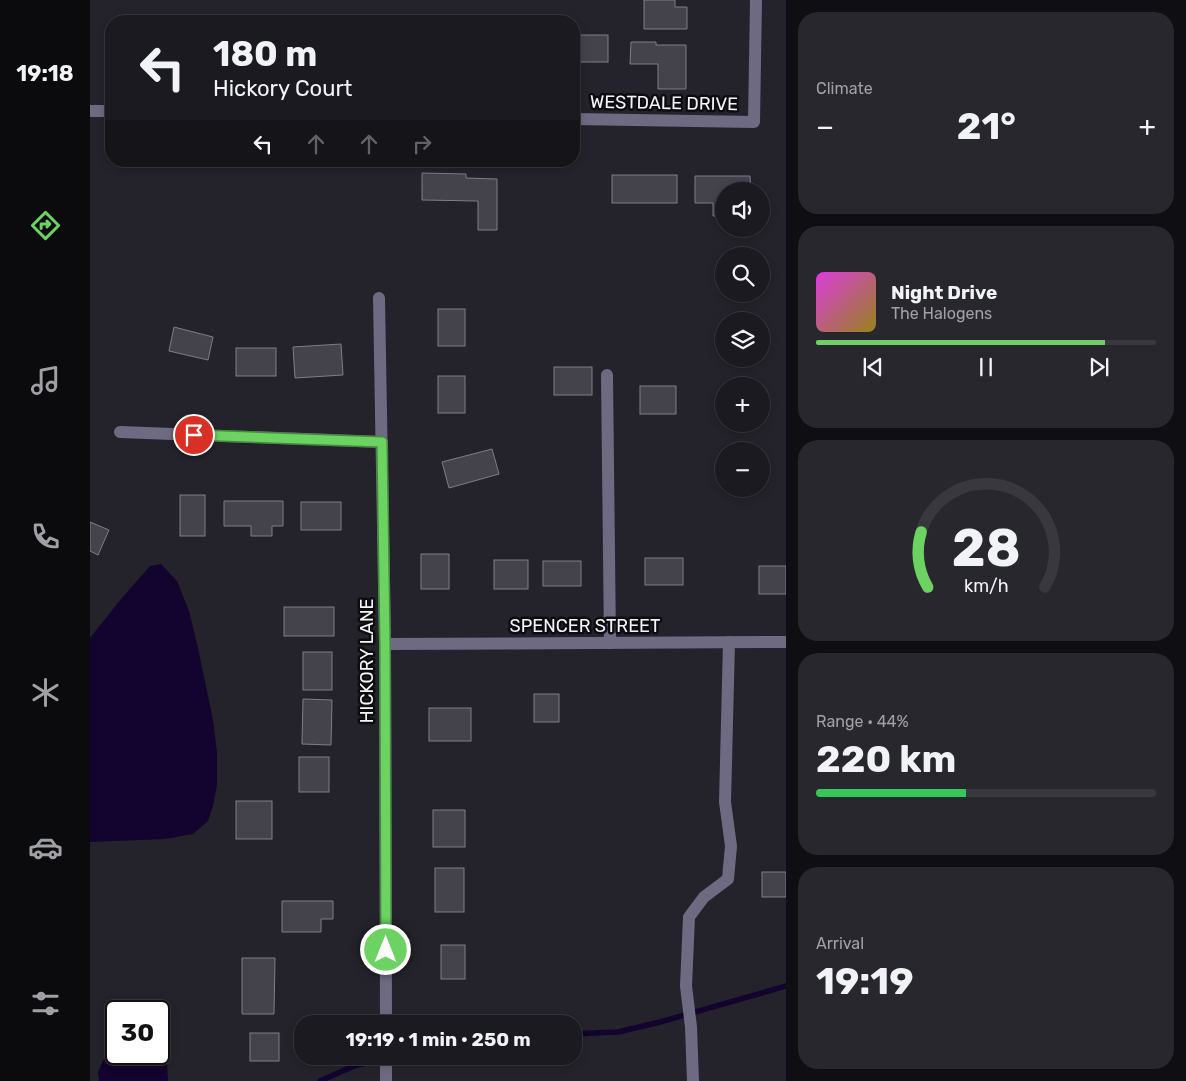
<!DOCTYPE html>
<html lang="en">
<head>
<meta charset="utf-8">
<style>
  body { margin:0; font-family:Rubik,sans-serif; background:#28272d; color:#f1f3f6; height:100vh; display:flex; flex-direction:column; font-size:19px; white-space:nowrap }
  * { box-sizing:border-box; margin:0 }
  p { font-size:16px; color:#a0a1a5 }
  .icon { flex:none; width:28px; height:28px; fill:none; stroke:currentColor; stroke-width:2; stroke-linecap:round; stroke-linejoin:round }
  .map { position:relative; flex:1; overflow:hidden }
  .panel { display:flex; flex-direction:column; gap:12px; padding:12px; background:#0f0e12; width:400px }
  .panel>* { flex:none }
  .banner { position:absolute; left:15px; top:15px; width:475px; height:152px; border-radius:20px; box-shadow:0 2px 8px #0003,0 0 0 1px #39383e; background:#1b1a20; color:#f1f3f6; overflow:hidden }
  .fabs { position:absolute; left:625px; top:182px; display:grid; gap:10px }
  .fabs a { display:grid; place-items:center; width:55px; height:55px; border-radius:50%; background:#1b1a20; box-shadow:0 2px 8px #0003,0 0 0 1px #39383e; font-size:25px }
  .speed { position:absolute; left:15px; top:1000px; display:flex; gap:10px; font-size:25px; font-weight:700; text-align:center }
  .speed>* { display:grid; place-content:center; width:65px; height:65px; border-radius:50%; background:#1b1a20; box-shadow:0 2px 8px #0003,0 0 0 1px #39383e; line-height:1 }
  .speed .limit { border:2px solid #111; border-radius:8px; background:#fff; color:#111 }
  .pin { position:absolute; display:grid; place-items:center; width:42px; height:42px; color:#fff; margin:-21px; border:2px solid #fff; border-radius:50%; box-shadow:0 1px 5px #0007 }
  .me { position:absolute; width:55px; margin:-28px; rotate:0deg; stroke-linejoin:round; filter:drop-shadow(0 0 4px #0008) }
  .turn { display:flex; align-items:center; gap:18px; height:105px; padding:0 25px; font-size:22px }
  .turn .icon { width:65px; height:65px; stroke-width:2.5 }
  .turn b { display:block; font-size:35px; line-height:42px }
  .lanes { display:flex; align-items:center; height:48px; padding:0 25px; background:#0003; justify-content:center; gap:25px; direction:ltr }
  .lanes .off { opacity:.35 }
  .big { font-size:38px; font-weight:700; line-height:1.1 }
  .panel .widget { flex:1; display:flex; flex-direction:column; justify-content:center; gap:8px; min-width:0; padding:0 18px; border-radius:20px; background:#28272d }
  .panel .dial { align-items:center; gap:0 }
  .dial svg { height:130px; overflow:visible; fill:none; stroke:#39383e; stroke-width:7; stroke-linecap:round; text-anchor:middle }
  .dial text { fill:#f1f3f6; stroke:none }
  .song { display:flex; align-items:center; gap:15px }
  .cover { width:60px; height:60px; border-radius:8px; background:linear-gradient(135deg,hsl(300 70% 55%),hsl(50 70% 35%)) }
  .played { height:5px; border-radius:2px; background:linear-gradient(90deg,#6cd362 85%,#39383e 85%) }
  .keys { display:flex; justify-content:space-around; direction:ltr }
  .heat { display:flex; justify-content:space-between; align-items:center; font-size:28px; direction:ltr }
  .charge { height:8px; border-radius:4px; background:linear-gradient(90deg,#34c759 44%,#39383e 0) }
  .trip { position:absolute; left:204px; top:1015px; width:288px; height:50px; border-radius:20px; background:#1b1a20; box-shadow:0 2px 8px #0003,0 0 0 1px #39383e; font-weight:700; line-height:50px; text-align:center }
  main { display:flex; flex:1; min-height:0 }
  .tabs { display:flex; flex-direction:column; width:90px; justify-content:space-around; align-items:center; background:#0b0a0d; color:#a0a1a5 }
  .tabs .icon { width:35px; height:35px }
  .tabs .active { color:#6cd362 }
  .tabs b { font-size:22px; color:#f1f3f6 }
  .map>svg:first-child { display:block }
</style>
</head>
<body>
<main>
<nav class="tabs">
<b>19:18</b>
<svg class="icon active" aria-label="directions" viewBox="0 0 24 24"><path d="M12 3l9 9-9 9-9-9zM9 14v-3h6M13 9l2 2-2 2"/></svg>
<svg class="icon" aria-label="music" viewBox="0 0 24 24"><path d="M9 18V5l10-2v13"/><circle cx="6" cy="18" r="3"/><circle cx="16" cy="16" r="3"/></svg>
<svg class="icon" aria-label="phone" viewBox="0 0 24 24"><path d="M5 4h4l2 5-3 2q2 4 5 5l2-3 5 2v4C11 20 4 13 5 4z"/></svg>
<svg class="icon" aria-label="climate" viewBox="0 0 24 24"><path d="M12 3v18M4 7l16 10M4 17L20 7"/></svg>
<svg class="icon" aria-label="car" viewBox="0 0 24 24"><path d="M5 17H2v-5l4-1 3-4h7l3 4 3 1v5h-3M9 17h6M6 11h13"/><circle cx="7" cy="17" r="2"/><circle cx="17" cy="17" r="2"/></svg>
<svg class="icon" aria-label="filters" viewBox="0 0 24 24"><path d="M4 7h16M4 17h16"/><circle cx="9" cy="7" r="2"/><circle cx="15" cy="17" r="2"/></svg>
</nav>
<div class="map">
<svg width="696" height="1081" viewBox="0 0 696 1081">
  <rect width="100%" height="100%" fill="#24232b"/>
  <g fill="#12032f">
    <path d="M71,564l16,17 12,30 9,37 15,72 4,33v32l-4,21 -5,15 -15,13 -28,5 -75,3v-204l31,-39 29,-33z"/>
    <path d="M26,1031v23h43v-10l8,19 1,18h-69l-1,-9z"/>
  </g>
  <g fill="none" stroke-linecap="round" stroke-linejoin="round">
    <g stroke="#12032f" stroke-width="5.5">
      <path d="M482,1034l46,-2 42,-10 126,-36"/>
      <path d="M230,1081l34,-15 31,-8"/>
    </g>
  </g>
  <g fill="#44434c" stroke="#7f7d88">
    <path d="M554,0h31v7h12v22h-43z"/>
    <rect x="422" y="19" width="35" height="2"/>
    <rect x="484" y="35" width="34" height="27"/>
    <path d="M541,42h25v3h30v44h-28v-25h-28z"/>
    <path d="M332,173l44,1v4l31,1v51h-19v-29l-56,-1z"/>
    <rect x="522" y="175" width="65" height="28"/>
    <path d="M605,176h55l1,15h-27v25h-11v-13h-18z"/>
    <rect x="348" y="309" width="27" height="37"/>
    <path d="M84,327l39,10 -5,23 -39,-9z"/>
    <path d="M251,344l2,31 -48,3 -2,-31z"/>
    <rect x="146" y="348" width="40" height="28"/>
    <rect x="464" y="367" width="38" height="28"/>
    <rect x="348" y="376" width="27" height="37"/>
    <rect x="550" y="386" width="36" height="28"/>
    <path d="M402,449l7,25 -50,14 -7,-26z"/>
    <rect x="90" y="495" width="25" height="41"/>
    <path d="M134,501h59v25h-11v10h-21v-10h-27z"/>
    <rect x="211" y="502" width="40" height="28"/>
    <path d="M0,522l19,8 -11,25 -8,-4z"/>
    <rect x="331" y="554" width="28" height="35"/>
    <rect x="555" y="558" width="38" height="27"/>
    <rect x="404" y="560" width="34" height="29"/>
    <rect x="453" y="561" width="38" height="25"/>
    <rect x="669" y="566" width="27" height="28"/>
    <rect x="194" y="607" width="50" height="29"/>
    <rect x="213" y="652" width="29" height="38"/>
    <rect x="444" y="694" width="25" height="28"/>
    <path d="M213,699l29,1 -1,45 -29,-1z"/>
    <rect x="339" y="708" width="42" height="33"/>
    <rect x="209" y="757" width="30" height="35"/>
    <rect x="146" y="801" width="36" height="38"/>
    <rect x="343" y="810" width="32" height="37"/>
    <rect x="345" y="868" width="29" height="44"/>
    <rect x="672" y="872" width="24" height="25"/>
    <path d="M192,901h51v18h-12v13h-39z"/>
    <rect x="351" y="945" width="24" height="34"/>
    <path d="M152,958h33l-1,56h-32z"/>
    <rect x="160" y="1033" width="29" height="28"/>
  </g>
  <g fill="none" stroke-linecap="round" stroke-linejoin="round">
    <g stroke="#6e6a82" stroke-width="12">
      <path d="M0,111h21"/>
      <path d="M484,119l180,3 2,-122"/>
      <path d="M289,298l6,346 1,380"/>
      <path d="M517,375l3,268"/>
      <path d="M30,432l262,10"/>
      <path d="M295,644l401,-2"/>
      <path d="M296,1056v25"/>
      <path d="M603,1081l-2,-54 -5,-41 3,-69 15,-20 24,-18 3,-33 -6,-44 4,-160"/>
    </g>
  </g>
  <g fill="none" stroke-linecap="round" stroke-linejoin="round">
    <defs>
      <path id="route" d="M104,435l188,7 3,202 1,306"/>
    </defs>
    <use href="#route" stroke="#468940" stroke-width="12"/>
    <use href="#route" stroke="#6cd362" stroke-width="9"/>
  </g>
  <g text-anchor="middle" stroke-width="5" stroke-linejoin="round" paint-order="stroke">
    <g font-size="18" fill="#f5f4fa" stroke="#0d0d10">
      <text transform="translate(574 103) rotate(1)" y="6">WESTDALE DRIVE</text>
      <text x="495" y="632">SPENCER STREET</text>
      <text transform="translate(277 661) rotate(-90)" y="6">HICKORY LANE</text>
    </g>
  </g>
</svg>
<div class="fabs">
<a><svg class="icon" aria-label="sound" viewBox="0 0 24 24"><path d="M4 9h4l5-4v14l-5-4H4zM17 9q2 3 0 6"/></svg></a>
<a><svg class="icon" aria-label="search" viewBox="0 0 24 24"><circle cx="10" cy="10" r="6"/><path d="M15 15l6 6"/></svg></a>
<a><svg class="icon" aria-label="layers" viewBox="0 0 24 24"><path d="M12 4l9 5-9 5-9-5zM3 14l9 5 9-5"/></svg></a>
<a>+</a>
<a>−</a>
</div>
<div class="speed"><div class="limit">30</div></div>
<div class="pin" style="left:104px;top:435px;background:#d93025"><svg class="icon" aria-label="arrive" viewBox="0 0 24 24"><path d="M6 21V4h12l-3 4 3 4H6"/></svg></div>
<svg class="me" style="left:296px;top:950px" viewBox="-20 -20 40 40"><circle r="17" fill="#6cd362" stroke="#fff" stroke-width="3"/><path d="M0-11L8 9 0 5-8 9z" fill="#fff"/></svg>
<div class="trip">19:19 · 1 min · 250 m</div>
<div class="banner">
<div class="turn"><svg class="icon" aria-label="left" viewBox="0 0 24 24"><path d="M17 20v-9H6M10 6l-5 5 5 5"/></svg><div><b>180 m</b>Hickory Court</div></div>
<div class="lanes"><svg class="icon" aria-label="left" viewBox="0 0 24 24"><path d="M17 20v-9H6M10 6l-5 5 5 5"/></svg><svg class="icon off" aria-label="ahead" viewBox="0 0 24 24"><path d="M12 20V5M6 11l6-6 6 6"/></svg><svg class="icon off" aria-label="ahead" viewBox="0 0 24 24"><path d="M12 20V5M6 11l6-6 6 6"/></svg><svg class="icon off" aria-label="right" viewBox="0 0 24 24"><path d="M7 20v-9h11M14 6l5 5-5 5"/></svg></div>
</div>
</div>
<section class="panel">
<div class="widget"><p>Climate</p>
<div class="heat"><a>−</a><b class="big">21°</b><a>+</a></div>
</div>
<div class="widget">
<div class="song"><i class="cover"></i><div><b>Night Drive</b><p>The Halogens</p></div></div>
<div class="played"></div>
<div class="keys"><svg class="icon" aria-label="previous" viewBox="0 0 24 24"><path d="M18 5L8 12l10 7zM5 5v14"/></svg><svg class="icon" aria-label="pause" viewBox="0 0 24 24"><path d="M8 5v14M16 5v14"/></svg><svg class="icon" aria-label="next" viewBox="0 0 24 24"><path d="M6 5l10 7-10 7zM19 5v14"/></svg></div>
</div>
<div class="widget dial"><svg viewBox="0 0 100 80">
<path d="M14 69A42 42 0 1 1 86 69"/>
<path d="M14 69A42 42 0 0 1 10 35" stroke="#6cd362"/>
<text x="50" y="56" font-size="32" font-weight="700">28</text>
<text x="50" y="72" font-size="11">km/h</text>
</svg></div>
<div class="widget"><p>Range · 44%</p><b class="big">220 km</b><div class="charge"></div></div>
<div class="widget"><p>Arrival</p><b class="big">19:19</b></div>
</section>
</main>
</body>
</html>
